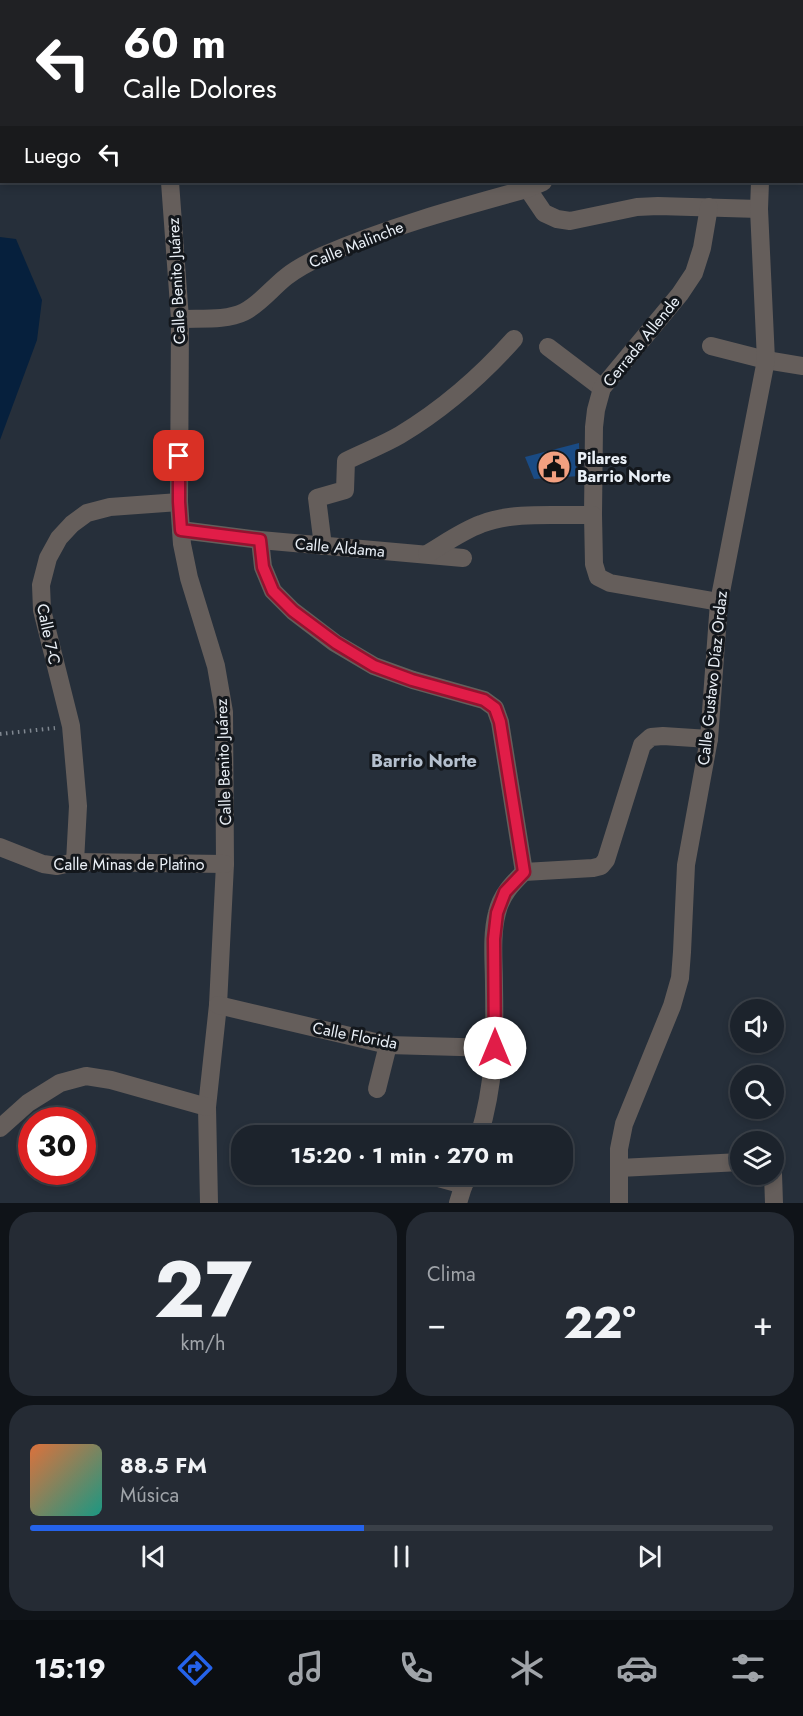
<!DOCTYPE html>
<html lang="es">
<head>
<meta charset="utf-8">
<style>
  body { margin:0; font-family:Jost,sans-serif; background:#252b34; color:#f1f3f6; height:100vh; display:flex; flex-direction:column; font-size:22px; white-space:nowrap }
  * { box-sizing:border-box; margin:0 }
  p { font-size:20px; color:#a0a4a9 }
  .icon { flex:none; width:33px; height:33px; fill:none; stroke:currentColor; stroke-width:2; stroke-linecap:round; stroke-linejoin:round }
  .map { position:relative; height:1203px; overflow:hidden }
  .panel { display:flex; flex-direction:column; gap:9px; padding:9px; background:#0f1318; flex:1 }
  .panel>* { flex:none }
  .top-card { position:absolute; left:0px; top:0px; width:804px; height:183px; box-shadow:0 3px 9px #0003,0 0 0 2px #3a4048; background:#202124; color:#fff; overflow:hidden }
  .buttons { position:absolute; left:730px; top:999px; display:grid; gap:12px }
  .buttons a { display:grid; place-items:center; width:54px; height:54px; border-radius:50%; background:#1c232c; box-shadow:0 3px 9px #0003,0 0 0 2px #3a4048; font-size:30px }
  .speed { position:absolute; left:18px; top:1107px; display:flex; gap:12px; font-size:30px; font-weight:700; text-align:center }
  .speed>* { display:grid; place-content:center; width:78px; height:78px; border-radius:50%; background:#1c232c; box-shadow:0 3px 9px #0003,0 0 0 2px #3a4048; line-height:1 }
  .speed .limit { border:9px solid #d22; background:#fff; color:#111 }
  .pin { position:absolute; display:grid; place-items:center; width:51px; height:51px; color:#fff; margin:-26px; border-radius:12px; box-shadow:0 3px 9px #0006 }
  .me { position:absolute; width:66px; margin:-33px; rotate:0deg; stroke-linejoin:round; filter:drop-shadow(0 0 4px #0008) }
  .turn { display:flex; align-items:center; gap:21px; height:126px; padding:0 24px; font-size:27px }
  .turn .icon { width:78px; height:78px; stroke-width:2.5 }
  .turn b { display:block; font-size:42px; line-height:51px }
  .then { display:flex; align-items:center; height:57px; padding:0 24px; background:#0003; gap:12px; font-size:22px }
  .big { font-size:45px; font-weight:700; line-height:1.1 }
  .panel .card { flex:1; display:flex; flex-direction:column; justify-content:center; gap:9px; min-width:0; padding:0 21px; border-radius:24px; background:#252b34 }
  .panel .dial { align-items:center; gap:0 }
  .dial b { font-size:78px; line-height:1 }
  .song { display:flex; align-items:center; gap:18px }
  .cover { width:72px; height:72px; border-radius:9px; background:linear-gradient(135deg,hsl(20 70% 55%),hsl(170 70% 35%)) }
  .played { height:6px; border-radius:3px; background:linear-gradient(90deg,#2563eb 45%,#3a4048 45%) }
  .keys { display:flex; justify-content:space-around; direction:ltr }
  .heat { display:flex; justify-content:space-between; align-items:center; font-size:33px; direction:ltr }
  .panel .tiles { flex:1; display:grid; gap:9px; grid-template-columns:1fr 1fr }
  .card:last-child { grid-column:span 2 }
  .trip { position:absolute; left:231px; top:1125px; width:342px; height:60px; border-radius:24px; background:#1c232c; box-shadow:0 3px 9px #0003,0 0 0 2px #3a4048; font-weight:700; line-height:60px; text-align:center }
  .tab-bar { display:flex; height:96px; justify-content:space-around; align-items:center; background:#0b0e12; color:#a0a4a9 }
  .tab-bar .icon { width:42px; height:42px }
  .tab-bar .active { color:#2563eb }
  .tab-bar b { font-size:27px; color:#f1f3f6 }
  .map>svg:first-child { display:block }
</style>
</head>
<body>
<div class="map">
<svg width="803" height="1203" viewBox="0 0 803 1203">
  <rect width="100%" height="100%" fill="#262f3a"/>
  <path fill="#06203d" d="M0,237l16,2 26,61 -5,40 -37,100z"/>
  <path fill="#1a4b84" d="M579,443l1,33 -46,3 -9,-22z"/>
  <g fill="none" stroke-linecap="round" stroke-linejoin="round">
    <path stroke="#808891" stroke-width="4" stroke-dasharray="1.5 4.5" stroke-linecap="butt" d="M0,734l55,-6"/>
    <g stroke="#655e5b" stroke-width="18">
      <path d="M407,0l1,2"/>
      <path d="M535,0l2,2"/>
      <path d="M658,0v2"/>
      <path d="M797,0l5,2"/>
      <path d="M146,2v-2"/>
      <path d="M332,2l2,-2"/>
      <path d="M765,2v-2"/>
      <path d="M170,182l10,137 -1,183 3,42 7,34 27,88 8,46 1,152 -7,141 -11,102 2,96"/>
      <path d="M523,182l21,31 13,6 13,2 67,-14 21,-1 101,3"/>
      <path d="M180,319c20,-1 46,2 64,-7 16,-8 28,-24 42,-35 11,-9 23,-15 36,-21 66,-29 136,-48 205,-67l16,-7"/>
      <path d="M711,346l55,14 37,6"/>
      <path d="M548,347l54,41"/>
      <path d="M593,515l1,-88 2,-17 6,-22 78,-94 14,-21 8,-25 7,-41"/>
      <path d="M181,530l79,10 203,18"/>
      <path d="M260,540l3,27 10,24 20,20 42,32 39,23 39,14 71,20 11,8 5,14 24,150"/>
      <path d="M323,546l-6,-48 28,-8 1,-29c18,-9 37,-16 54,-26 43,-26 81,-59 114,-96"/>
      <path d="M427,554c17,-10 35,-23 54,-30 31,-13 78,-8 112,-9l1,49 4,13 12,6 109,19"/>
      <path d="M0,847l43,17 14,2 18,-4 150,2"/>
      <path d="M75,862l3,-56 -7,-80 -29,-116 -1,-25 7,-27 11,-20 13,-14 15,-11 23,-6 69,-5"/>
      <path d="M524,872l69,-4 8,-2 5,-6 36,-115 9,-8 12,-1 46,3"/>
      <path d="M218,1005l170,40 107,3"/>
      <path d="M377,1089l11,-44"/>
      <path d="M0,1128l28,-25 32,-20 26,-7 25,4 96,27"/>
      <path d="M479,1136c16,-53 16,-96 15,-150 0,-24 -3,-50 3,-73 4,-18 15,-29 27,-41"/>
      <path d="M619,1168l122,-6"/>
      <path d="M424,1174l40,11"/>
      <path d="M773,1174l1,29"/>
      <path d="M458,1203l9,-29"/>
      <path d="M619,1203v-54l5,-25 48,-118 8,-28 2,-26 4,-87 23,-126 10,-137 47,-242 -7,-151 1,-27"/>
    </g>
  </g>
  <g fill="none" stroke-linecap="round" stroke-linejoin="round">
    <defs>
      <path id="route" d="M179,456v46l2,28 79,10 3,27 10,24 20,20 43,32 38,23 38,14 72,20 11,8 5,14 24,150 -19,20 -8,21 -3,26 1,109"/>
    </defs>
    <use href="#route" stroke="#92132f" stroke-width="15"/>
    <use href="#route" stroke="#e11d48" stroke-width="10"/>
  </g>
  <defs>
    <symbol id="civic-disc" viewBox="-11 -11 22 22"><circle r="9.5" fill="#f2a080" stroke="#13171c"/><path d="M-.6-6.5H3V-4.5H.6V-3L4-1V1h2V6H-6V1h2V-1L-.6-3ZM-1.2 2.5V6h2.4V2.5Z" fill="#111"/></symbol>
  </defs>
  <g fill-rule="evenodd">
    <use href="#civic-disc" x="535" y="448" width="38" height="38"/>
  </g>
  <g text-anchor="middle" stroke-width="6" stroke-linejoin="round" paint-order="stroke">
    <g font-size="16" fill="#eaf0f7" stroke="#13171c">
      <text transform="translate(356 244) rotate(-22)" y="6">Calle Malinche</text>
      <text transform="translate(176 281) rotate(-93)" y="6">Calle Benito Juárez</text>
      <text transform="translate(641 341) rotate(-51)" y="6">Cerrada Allende</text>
      <text transform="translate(340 547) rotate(5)" y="6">Calle Aldama</text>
      <text transform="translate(49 634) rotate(78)" y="6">Calle 7-C</text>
      <text transform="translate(712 678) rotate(-84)" y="6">Calle Gustavo Díaz Ordaz</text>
      <text transform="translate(223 762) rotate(-92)" y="6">Calle Benito Juárez</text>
      <text x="129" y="870">Calle Minas de Platino</text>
      <text transform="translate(355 1035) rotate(11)" y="6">Calle Florida</text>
    </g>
    <g font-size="16" font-weight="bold" fill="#eaf0f7" stroke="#13171c" text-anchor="start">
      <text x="577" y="464">Pilares<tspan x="577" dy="18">Barrio Norte</tspan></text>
    </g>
    <g font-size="18" font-weight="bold" fill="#b5c0ce" stroke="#13171c">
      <text x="424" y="767">Barrio Norte</text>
    </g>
  </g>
</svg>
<div class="buttons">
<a><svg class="icon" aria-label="sound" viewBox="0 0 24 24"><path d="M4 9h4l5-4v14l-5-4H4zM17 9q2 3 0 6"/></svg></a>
<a><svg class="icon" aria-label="search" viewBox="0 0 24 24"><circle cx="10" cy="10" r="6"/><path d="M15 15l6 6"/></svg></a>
<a><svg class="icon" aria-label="layers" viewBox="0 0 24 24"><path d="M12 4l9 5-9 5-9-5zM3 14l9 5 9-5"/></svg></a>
</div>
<div class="speed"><div class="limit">30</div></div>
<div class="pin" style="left:179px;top:456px;background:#d93025"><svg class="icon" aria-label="arrive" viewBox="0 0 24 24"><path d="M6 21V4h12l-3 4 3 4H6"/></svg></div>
<svg class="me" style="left:495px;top:1048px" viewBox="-20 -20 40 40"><circle r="19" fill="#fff"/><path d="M0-13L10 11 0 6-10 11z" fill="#e11d48"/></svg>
<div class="trip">15:20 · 1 min · 270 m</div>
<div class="top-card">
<div class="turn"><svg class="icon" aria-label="left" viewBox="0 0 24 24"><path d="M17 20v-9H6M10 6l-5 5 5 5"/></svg><div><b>60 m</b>Calle Dolores</div></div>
<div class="then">Luego<svg class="icon" aria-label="left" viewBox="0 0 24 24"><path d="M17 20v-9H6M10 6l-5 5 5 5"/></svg></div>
</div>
</div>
<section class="panel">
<div class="tiles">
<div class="card dial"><b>27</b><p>km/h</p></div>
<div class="card"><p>Clima</p>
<div class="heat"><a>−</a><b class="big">22°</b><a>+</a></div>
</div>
<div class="card">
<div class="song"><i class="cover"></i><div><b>88.5 FM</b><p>Música</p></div></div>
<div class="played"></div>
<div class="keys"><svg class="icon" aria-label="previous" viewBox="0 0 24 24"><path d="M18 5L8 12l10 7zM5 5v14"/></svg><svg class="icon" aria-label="pause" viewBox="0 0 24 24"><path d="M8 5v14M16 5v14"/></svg><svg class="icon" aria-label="next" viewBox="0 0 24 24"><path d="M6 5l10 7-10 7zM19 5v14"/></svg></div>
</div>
</div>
</section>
<nav class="tab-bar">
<b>15:19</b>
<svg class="icon active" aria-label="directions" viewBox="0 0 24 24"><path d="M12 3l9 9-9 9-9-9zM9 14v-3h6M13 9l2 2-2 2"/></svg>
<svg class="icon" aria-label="music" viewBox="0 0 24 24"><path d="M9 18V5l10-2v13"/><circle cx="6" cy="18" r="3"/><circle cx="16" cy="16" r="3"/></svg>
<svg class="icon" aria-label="phone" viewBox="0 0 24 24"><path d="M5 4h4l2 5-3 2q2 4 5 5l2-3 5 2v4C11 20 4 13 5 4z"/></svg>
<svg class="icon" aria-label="climate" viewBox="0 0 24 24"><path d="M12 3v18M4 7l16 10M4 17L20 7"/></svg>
<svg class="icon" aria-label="car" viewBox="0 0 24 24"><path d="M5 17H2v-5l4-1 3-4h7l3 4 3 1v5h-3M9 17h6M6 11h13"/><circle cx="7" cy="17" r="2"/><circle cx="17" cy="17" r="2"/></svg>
<svg class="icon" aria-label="filters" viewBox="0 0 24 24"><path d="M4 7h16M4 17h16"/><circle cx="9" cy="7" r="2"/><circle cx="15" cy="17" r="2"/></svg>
</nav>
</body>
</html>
